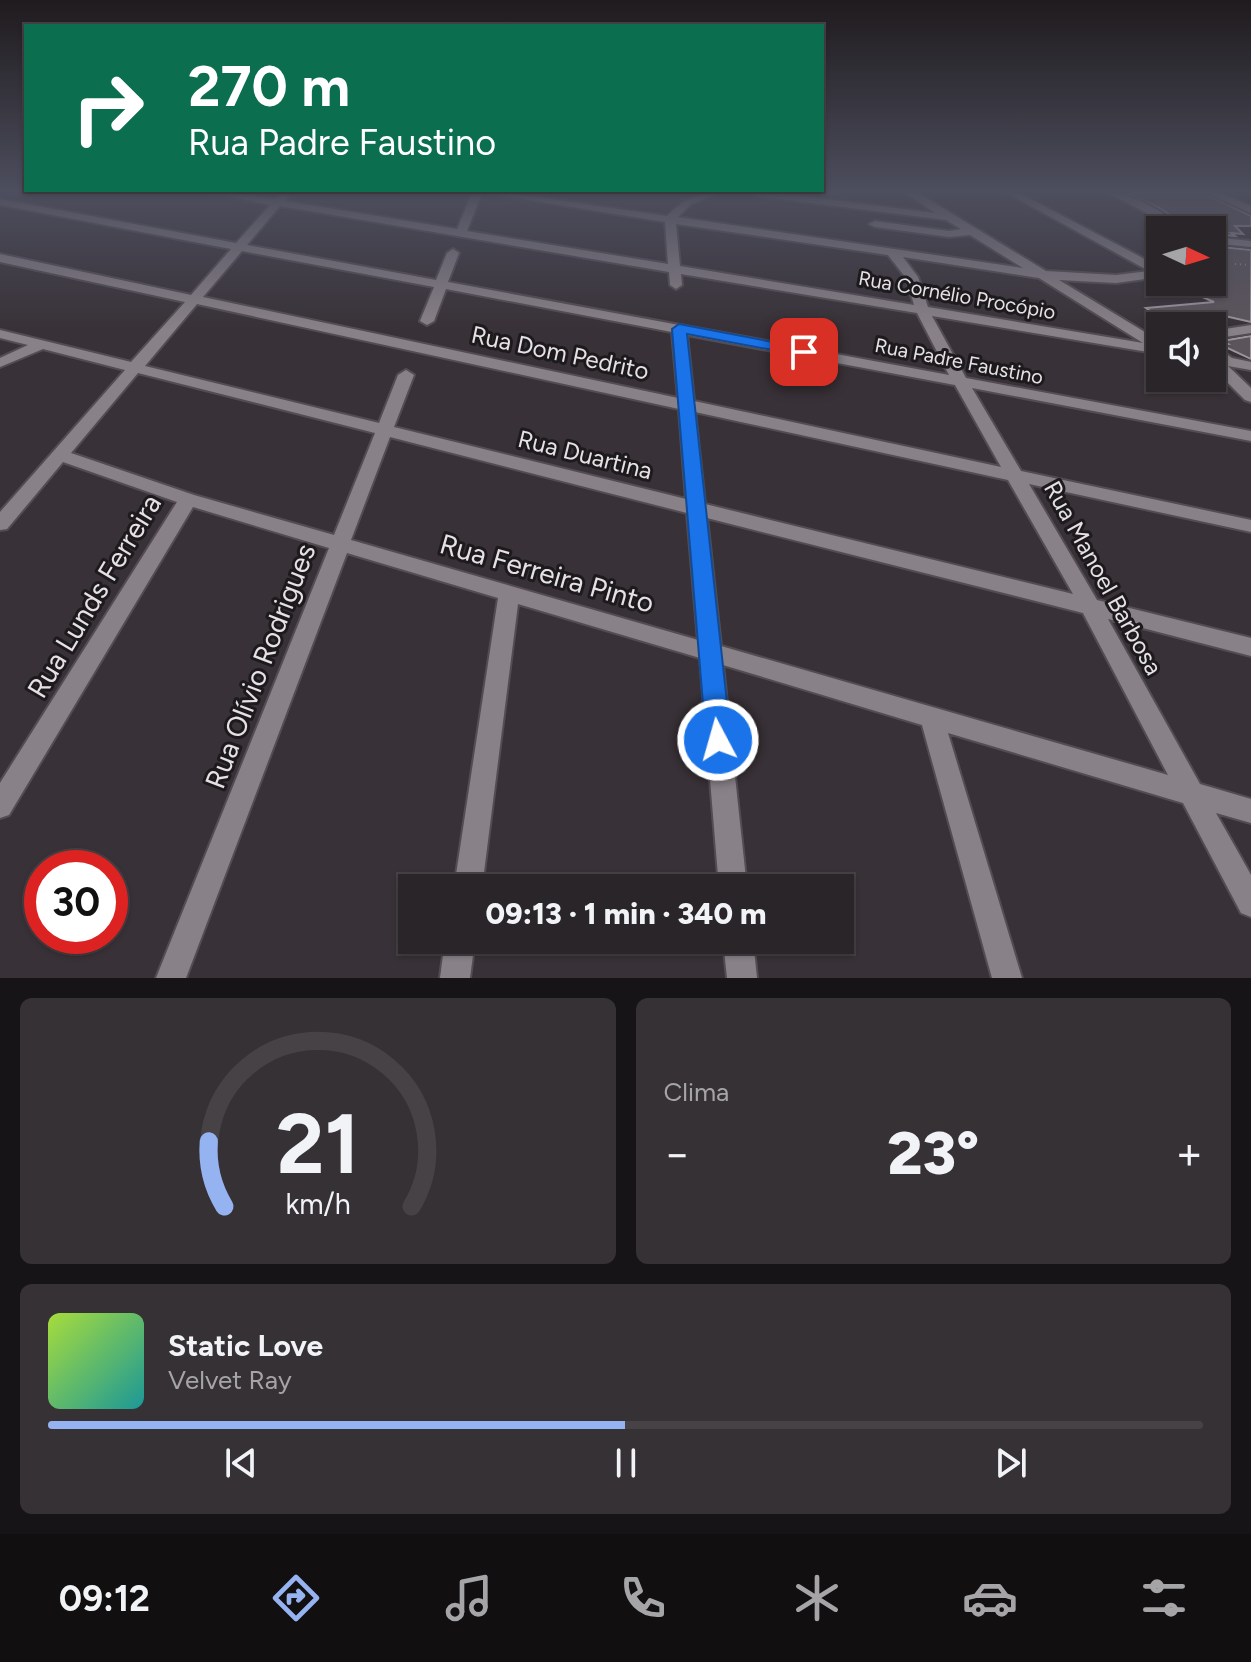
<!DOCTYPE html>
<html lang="pt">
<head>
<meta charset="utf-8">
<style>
  body { margin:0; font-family:Figtree,sans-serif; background:#363135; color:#f1f3f6; height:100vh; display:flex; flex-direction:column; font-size:30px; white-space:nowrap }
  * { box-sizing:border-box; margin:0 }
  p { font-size:26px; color:#a5a5a8 }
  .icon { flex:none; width:44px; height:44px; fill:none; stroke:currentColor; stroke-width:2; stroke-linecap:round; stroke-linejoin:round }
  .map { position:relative; height:978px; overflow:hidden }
  .drawer { display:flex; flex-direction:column; gap:20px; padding:20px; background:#171417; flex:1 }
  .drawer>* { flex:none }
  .banner { position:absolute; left:24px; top:24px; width:800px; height:168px; border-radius:0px; box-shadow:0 2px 6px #0004,0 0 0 2px #464246; background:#0b6e4f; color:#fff; overflow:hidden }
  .needle { width:52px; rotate:94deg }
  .fabs { position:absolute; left:1146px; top:216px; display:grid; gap:16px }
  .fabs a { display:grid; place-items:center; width:80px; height:80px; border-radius:0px; background:#2a2529; box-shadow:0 2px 6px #0004,0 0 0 2px #464246; font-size:40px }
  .speed { position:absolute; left:24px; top:850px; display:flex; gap:16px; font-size:40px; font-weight:700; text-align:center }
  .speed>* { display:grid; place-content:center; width:104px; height:104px; border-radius:50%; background:#2a2529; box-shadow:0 2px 6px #0004,0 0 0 2px #464246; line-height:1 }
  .speed .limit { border:12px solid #d22; background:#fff; color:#111 }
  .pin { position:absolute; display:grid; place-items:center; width:68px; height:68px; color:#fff; margin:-34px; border-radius:16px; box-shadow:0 4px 12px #0006 }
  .me { position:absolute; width:88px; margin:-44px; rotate:354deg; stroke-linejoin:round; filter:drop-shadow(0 0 6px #0008) }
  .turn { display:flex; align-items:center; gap:28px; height:168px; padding:0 32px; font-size:36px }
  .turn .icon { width:104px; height:104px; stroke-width:2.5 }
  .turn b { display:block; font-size:56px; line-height:68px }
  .big { font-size:60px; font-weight:800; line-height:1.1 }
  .drawer .widget { flex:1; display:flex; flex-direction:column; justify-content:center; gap:12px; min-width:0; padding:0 28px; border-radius:12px; background:#363135 }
  .drawer .dial { align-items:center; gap:0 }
  .dial svg { height:208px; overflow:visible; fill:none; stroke:#464246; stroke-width:7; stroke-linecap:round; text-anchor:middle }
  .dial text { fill:#f1f3f6; stroke:none }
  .song { display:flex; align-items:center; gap:24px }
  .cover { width:96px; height:96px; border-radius:12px; background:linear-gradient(135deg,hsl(80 70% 55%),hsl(180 70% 35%)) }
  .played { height:8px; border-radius:4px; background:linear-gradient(90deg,#95b2f1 50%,#464246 50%) }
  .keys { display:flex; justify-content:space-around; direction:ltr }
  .heat { display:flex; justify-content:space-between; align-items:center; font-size:44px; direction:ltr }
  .drawer .tiles { flex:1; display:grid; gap:20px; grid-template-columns:1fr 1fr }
  .widget:last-child { grid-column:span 2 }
  .trip { position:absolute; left:398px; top:874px; width:456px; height:80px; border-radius:0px; background:#2a2529; box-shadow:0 2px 6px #0004,0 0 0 2px #464246; font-weight:800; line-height:80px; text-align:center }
  .tabs { display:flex; height:128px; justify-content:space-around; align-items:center; background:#110f10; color:#a5a5a8 }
  .tabs .icon { width:56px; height:56px }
  .tabs .selected { color:#95b2f1 }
  .tabs b { font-size:36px; color:#f1f3f6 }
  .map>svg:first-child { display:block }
</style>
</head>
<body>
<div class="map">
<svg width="1251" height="978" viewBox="0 0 1251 978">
  <rect width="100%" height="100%" fill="#383137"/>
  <g fill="#5b545b" stroke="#9d949c" stroke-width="2">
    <path d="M1127,193h77l47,23v10h-16l8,8 -12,-1 4,3 -23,-2v-4h-22l-30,-22z"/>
    <path d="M1212,246l39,4v72l-26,-6 -58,7 -21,-15 68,-6 -46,-20h44z"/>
    <path d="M1251,336v23l-30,-14 7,-1 -6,-3z"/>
  </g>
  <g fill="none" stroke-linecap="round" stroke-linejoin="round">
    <defs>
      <g id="minor">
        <path d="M214,193h22l39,6 8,-6 5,3 -3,5 172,28 15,-36h10l-15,38 201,33 -3,-42 -180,-29h24l158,23c15,-15 29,-23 51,-23l-28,12 -12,12 345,51 -53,-33 -21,2 -74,-10 -6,-3 6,-3 74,10 12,-2 -15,-9 -190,-24 -5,-3h27l157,20 -29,-20h12l128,78 70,4 33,-4 -142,-78h12l141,74v10l-44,6 -57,-3 94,57 2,3 -6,4 11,2v8l-228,-38 34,62 285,53v10l-279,-53 49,83 230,49v12l-222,-48 68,116 154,38v18l-143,-37 92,165 51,15v24l-35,-10 35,62v42l-10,-4 -58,-110 -235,-70 74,245h-30l-70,-253 -199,-60 24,223h-28l-19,-230 -182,-54 -36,284h-28l44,-290 -151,-45 -161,425h-30l173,-430 -136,-41 -184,308 -9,3v-35l177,-281 -114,-40 -56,67 -7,1v-18l125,-142 -82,-21 -43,18v-9l28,-13 -28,-7v-8l131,32 54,-60 -185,-40v-8l191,41 40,-46 -231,-44v-6l236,44 34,-38zM280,206l389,66 1,13 6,4 6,-4 -1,-11 236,39 32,62 -501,-93 11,-29 -6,-4 -6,4 -11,27 -189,-35zM676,224l212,31 18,23 8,27 -234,-39zM242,251l192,36 -14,34 7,4 7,-4 12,-32 226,43 6,66 -475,-101zM903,257l136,21 104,65 -215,-36 -10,-30zM197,304l482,105 7,90 -292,-72 20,-52 -8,-5 -8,5 -19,48 -234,-57zM687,335l268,50 46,82 -307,-66zM138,373l237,60 -41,102 -140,-40 -123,-42zM695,412l313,68 65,114 -368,-90zM390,437l297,76 11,127 -347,-100zM707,518l376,95 85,162 -447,-129z"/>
        <path d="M1108,193c25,-1 57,20 76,37h-13l-26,-18z"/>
        <path d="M1207,193h13l31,13v7z"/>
        <path d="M1212,237l39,4v6l-39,-4z"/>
        <path d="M1251,325v8l-39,6v-8z"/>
        <path d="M1212,344l20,14 19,4v8l-23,-4 23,22v14l-6,-2 -33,-33z"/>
        <path d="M445,940h30l-5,38h-30z"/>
        <path d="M723,940h30l4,38h-30z"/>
      </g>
    </defs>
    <use href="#minor" stroke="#534d52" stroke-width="4"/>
    <path stroke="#918b90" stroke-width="2" stroke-dasharray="1 4" stroke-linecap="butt" d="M1235,264l16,1"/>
    <use href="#minor" fill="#898188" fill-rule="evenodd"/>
  </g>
  <linearGradient id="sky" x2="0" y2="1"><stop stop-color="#1f1b1e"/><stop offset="0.58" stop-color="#4d4e5e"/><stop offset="1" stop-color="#4d4e5e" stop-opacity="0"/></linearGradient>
  <rect width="1251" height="330" fill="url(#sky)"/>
  <path fill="#1a73e8" stroke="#114b97" stroke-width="2" d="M679,324l125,24 7,4 -7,4 -117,-22 44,406 -4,7 -9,4 -9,-4 -3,-7 -34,-411z"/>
  <g text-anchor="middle" stroke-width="6" stroke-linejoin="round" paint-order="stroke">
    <g font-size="20" fill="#e6e1e5" stroke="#1d1a1d">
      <text transform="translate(957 295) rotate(10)" y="7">Rua Cornélio Procópio</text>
      <text transform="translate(959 361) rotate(11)" y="7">Rua Padre Faustino</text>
    </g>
    <g font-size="24" fill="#e6e1e5" stroke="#1d1a1d">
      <text transform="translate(560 353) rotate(12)" y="8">Rua Dom Pedrito</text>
      <text transform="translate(585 455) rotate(14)" y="8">Rua Duartina</text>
      <text transform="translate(1103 578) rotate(61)" y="8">Rua Manoel Barbosa</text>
    </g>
    <g font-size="28" fill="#e6e1e5" stroke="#1d1a1d">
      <text transform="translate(547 573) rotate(16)" y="10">Rua Ferreira Pinto</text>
      <text transform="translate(94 596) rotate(-59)" y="10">Rua Lunds Ferreira</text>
      <text transform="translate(260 666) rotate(-69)" y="10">Rua Olívio Rodrigues</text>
    </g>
  </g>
</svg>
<div class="fabs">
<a><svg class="needle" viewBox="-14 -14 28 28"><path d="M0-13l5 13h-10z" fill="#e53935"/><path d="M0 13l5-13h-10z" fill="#a5a5a8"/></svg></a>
<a><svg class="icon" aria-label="sound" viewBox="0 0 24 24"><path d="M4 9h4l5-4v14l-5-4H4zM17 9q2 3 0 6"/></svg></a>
</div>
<div class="speed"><div class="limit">30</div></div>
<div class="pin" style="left:804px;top:352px;background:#d93025"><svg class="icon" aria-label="arrive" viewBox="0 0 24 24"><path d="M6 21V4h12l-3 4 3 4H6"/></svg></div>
<svg class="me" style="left:718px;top:740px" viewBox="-20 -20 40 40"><circle r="17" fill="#1a73e8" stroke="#fff" stroke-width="3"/><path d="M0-11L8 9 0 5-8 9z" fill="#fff"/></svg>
<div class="trip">09:13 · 1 min · 340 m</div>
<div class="banner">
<div class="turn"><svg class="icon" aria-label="right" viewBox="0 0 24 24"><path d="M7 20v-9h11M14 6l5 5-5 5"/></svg><div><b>270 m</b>Rua Padre Faustino</div></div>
</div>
</div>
<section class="drawer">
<div class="tiles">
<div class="widget dial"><svg viewBox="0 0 100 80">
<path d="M14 69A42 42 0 1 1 86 69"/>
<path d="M14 69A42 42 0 0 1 8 44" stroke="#95b2f1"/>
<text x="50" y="56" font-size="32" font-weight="700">21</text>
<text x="50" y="72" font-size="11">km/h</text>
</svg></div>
<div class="widget"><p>Clima</p>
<div class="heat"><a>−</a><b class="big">23°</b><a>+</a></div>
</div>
<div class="widget">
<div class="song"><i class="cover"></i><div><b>Static Love</b><p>Velvet Ray</p></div></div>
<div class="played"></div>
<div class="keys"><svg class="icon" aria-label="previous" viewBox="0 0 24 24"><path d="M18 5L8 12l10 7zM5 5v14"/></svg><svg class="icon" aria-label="pause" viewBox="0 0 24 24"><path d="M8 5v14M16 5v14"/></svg><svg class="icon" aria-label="next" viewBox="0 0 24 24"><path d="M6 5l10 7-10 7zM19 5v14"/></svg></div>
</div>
</div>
</section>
<nav class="tabs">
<b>09:12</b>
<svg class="icon selected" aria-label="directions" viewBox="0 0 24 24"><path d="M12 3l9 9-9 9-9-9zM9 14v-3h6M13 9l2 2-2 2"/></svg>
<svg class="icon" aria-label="music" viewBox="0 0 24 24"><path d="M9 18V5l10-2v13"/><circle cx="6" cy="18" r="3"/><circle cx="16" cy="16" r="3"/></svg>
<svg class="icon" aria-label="phone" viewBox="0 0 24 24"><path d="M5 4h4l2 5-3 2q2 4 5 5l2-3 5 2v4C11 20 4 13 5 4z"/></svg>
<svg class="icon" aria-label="climate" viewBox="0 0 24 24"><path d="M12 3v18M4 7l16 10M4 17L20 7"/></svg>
<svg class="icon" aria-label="car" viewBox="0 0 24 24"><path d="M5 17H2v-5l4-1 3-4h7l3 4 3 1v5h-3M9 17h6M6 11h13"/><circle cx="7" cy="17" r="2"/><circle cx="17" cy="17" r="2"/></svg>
<svg class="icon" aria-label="filters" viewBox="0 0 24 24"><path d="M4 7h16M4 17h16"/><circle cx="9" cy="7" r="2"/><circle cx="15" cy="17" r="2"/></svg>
</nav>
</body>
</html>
